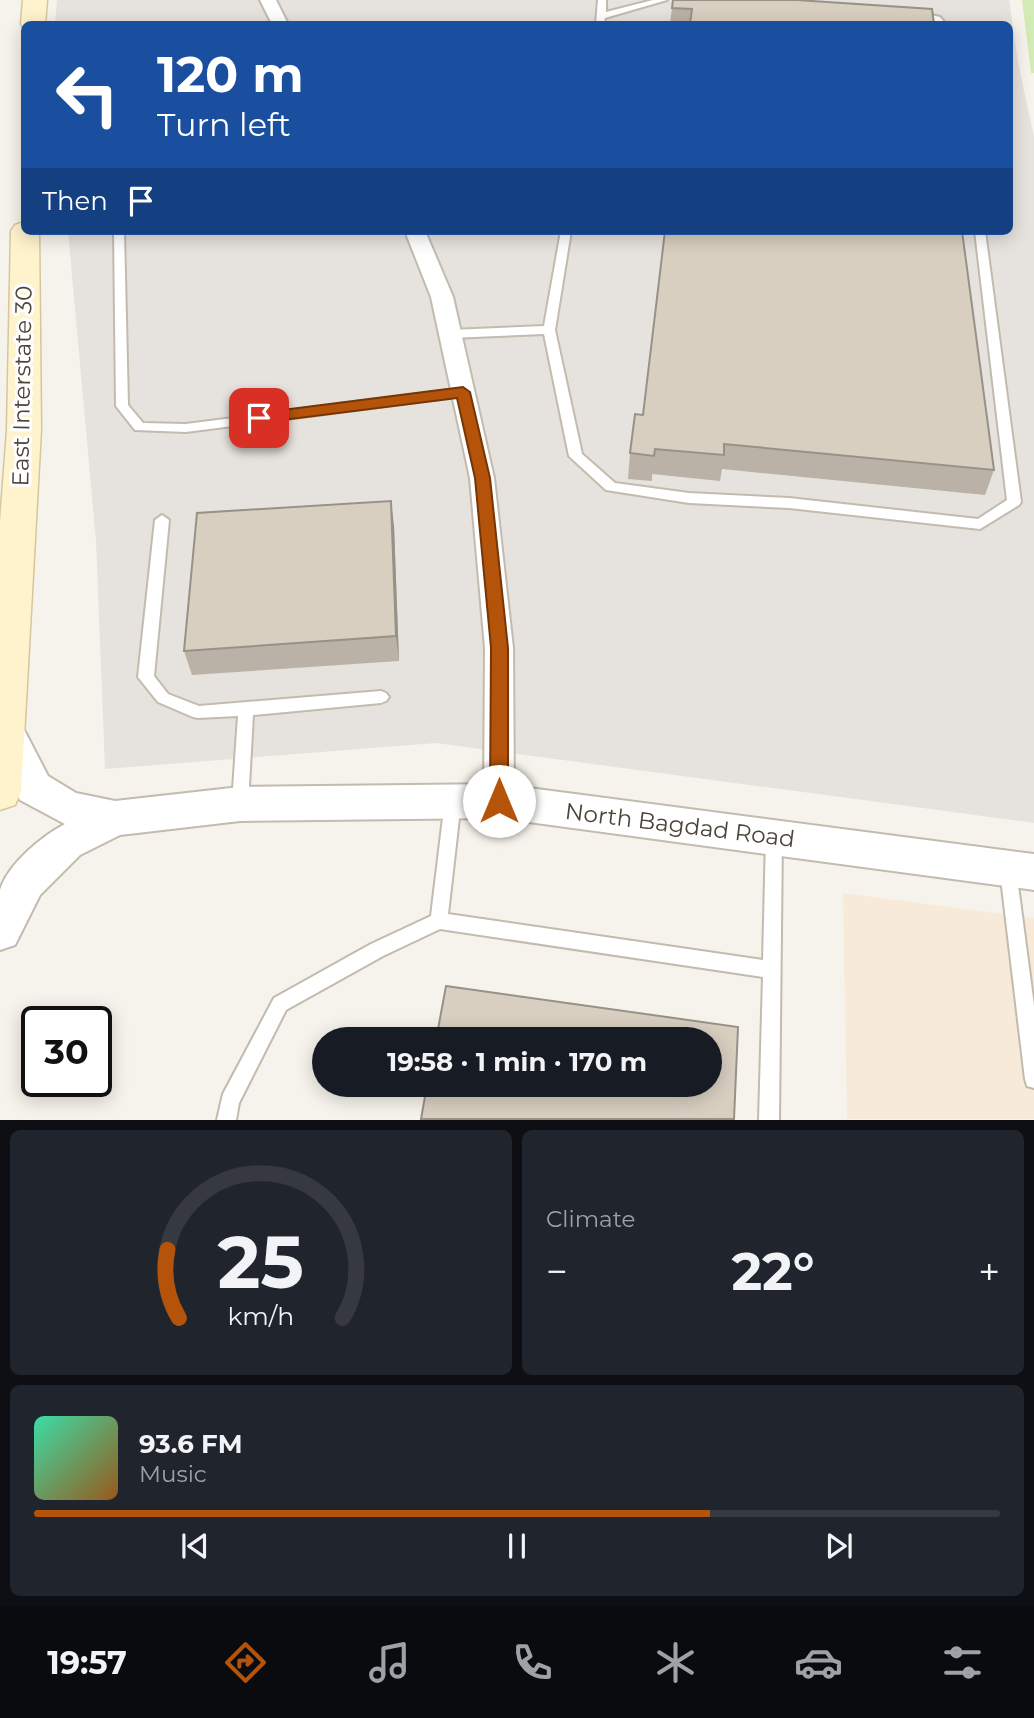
<!DOCTYPE html>
<html lang="en">
<head>
<meta charset="utf-8">
<style>
  body { margin:0; font-family:Montserrat,sans-serif; background:#20242c; color:#f1f3f6; height:100vh; display:flex; flex-direction:column; font-size:26px; white-space:nowrap }
  * { box-sizing:border-box; margin:0 }
  p { font-size:23px; color:#9ea1a6 }
  .icon { flex:none; width:38px; height:38px; fill:none; stroke:currentColor; stroke-width:2; stroke-linecap:round; stroke-linejoin:round }
  .map { position:relative; height:1120px; overflow:hidden }
  .side { display:flex; flex-direction:column; gap:10px; padding:10px; background:#0d0f14; flex:1 }
  .side>* { flex:none }
  .banner { position:absolute; left:21px; top:21px; width:992px; height:214px; border-radius:10px; box-shadow:0 4px 18px #0003; background:#1a4fa0; color:#fff; overflow:hidden }
  .speed { position:absolute; left:21px; top:1006px; display:flex; gap:14px; font-size:35px; font-weight:700; text-align:center }
  .speed>* { display:grid; place-content:center; width:91px; height:91px; border-radius:50%; background:#171b24; box-shadow:0 4px 18px #0003; line-height:1 }
  .speed .limit { border:4px solid #111; border-radius:10px; background:#fff; color:#111 }
  .pin { position:absolute; display:grid; place-items:center; width:60px; height:60px; color:#fff; margin:-30px; border-radius:14px; box-shadow:0 4px 10px #0006 }
  .me { position:absolute; width:77px; margin:-38px; rotate:0deg; stroke-linejoin:round; filter:drop-shadow(0 0 5px #0008) }
  .turn { display:flex; align-items:center; gap:24px; height:147px; padding:0 21px; font-size:32px }
  .turn .icon { width:91px; height:91px; stroke-width:2.5 }
  .turn b { display:block; font-size:49px; line-height:60px }
  .then { display:flex; align-items:center; height:66px; padding:0 21px; background:#0003; gap:14px; font-size:26px }
  .big { font-size:52px; font-weight:700; line-height:1.1 }
  .side .card { flex:1; display:flex; flex-direction:column; justify-content:center; gap:10px; min-width:0; padding:0 24px; border-radius:10px; background:#20242c }
  .side .dial { align-items:center; gap:0 }
  .dial svg { height:182px; overflow:visible; fill:none; stroke:#363941; stroke-width:7; stroke-linecap:round; text-anchor:middle }
  .dial text { fill:#f1f3f6; stroke:none }
  .song { display:flex; align-items:center; gap:21px }
  .cover { width:84px; height:84px; border-radius:10px; background:linear-gradient(135deg,hsl(160 70% 55%),hsl(30 70% 35%)) }
  .played { height:7px; border-radius:4px; background:linear-gradient(90deg,#b45309 70%,#363941 70%) }
  .keys { display:flex; justify-content:space-around; direction:ltr }
  .heat { display:flex; justify-content:space-between; align-items:center; font-size:38px; direction:ltr }
  .side .tiles { flex:1; display:grid; gap:10px; grid-template-columns:1fr 1fr }
  .card:last-child { grid-column:span 2 }
  .trip { position:absolute; left:312px; top:1027px; width:410px; height:70px; border-radius:35px; background:#171b24; box-shadow:0 4px 18px #0003; font-weight:700; line-height:70px; text-align:center }
  .menu { display:flex; height:112px; justify-content:space-around; align-items:center; background:#090b0e; color:#9ea1a6 }
  .menu .icon { width:49px; height:49px }
  .menu .current { color:#b45309 }
  .menu b { font-size:32px; color:#f1f3f6 }
  .map>svg:first-child { display:block }
</style>
</head>
<body>
<div class="map">
<svg width="1034" height="1120" viewBox="0 0 1034 1120">
  <rect width="100%" height="100%" fill="#f6f3ec"/>
  <path fill="#f7ead8" d="M843,893l191,25v201h-187z"/>
  <path fill="#e6e2dd" d="M57,0h952l9,62 16,75v686l-598,-80 -331,26 -9,-228 -28,-310h942v-207h-955z"/>
  <path fill="#d2eab5" d="M1022,0h12v73h-3z"/>
  <g fill="none" stroke-linecap="round" stroke-linejoin="round">
    <defs>
      <g id="service">
        <path d="M598,0h8v12l47,-12h14l-62,18 -1,6h-8z"/>
        <path d="M914,11l26,6 6,7h-9l-3,-3 -23,-5v-4z"/>
        <path d="M114,231h10l4,174 15,18 43,1 277,-36 6,4 -6,4 -277,36 -51,-2 -19,-24z"/>
        <path d="M561,231h10l-16,99 27,124 33,29 74,10 100,5 189,21 29,-19 -32,-269h10l36,271 -2,3 -39,24 -191,-21 -100,-5 -83,-13 -37,-34 -25,-122 -94,4 -6,-4 6,-4 94,-4z"/>
        <path d="M162,515l7,5 -15,156 14,18 31,12 182,-15 5,2 3,4 -3,4 -5,2 -128,12 -5,89 -2,5 -6,2 -6,-2 -2,-5 6,-88 -40,2 -5,-1 -35,-15 -20,-25 17,-157z"/>
        <path d="M453,794l6,2 2,5 -13,113 315,46 3,-123 2,-5 6,-2 6,2 2,5 -3,283h-20l4,-143 -323,-48 -57,27 -97,54 -47,93 -3,17h-19l6,-26 51,-96 97,-54 60,-28 14,-115 2,-5z"/>
        <path d="M1008,862l6,3 2,5 18,136v82l-7,-2 -2,-7 -25,-209 2,-5z"/>
      </g>
      <g id="minor">
        <path d="M260,0h16l12,24h-16z"/>
        <path d="M405,231h20l28,66 41,181 19,170 1,153 -4,9 -11,4 -11,-4 -4,-9 1,-153 -15,-170 -39,-181z"/>
      </g>
      <path id="tertiary" d="M6,715l13,5 29,56 28,17 39,8 125,-14 259,-3 535,70v36l-535,-72 -259,3 -120,14 -40,20 -40,40 -25,50 -15,5c0,-16 0,-46 0,-60 8,-26 42,-54 65,-66l-45,-24 -20,-43v-39z"/>
      <g id="secondary">
        <path d="M23,0h24l-2,24h-21v5l-3,-5z"/>
        <path d="M24,222v9h15l2,199 -20,362 -6,13 -15,5v-288l7,-92 4,-199 4,-6z"/>
      </g>
    </defs>
    <use href="#service" stroke="#c2bbae" stroke-width="4"/>
    <use href="#minor" stroke="#c2bbae" stroke-width="4"/>
    <use href="#tertiary" stroke="#c2bbae" stroke-width="4"/>
    <use href="#secondary" stroke="#d6c79b" stroke-width="3"/>
    <use href="#service" fill="#fff" fill-rule="evenodd"/>
    <use href="#minor" fill="#fff" fill-rule="evenodd"/>
    <use href="#tertiary" fill="#fff" fill-rule="evenodd"/>
    <use href="#secondary" fill="#fff3cd" fill-rule="evenodd"/>
  </g>
  <g fill="#bab2a6">
    <path d="M673,0l261,24h-264z"/>
    <path d="M643,415l351,55 -9,25 -263,-26 -2,12 -68,-7v7l-24,-2 2,-26z"/>
    <path d="M394,526l5,135 -207,14 -8,-24z"/>
  </g>
  <path fill="#979187" d="M391,501l3,25 5,135 -3,-25z"/>
  <g fill="#d8cfc1" stroke="#979187" stroke-width="2">
    <path d="M673,0h124l135,9 2,15h-244l2,-15 -20,-1z"/>
    <path d="M665,231h297l32,239 -270,-26v11l-69,-6 -1,7 -24,-3 5,-39 8,1z"/>
    <path d="M391,501l5,135 -212,15 13,-138z"/>
    <path d="M446,986l292,41 -4,92h-313l6,-34h282v-45h-273z"/>
  </g>
  <path fill="#b45309" stroke="#753606" stroke-width="2" d="M463,387l7,5 20,86 18,170v153l-3,6 -6,2 -7,-2 -2,-6 1,-153 -16,-170 -18,-80 -198,25 -7,-5 7,-5z"/>
  <g text-anchor="middle" stroke-width="6" stroke-linejoin="round" paint-order="stroke">
    <g font-size="23" fill="#4b4439" stroke="#fff">
      <text transform="translate(22 386) rotate(-89)" y="8">East Interstate 30</text>
      <text transform="translate(680 825) rotate(7)" y="8">North Bagdad Road</text>
    </g>
  </g>
</svg>
<div class="speed"><div class="limit">30</div></div>
<div class="pin" style="left:259px;top:418px;background:#d93025"><svg class="icon" aria-label="arrive" viewBox="0 0 24 24"><path d="M6 21V4h12l-3 4 3 4H6"/></svg></div>
<svg class="me" style="left:499px;top:801px" viewBox="-20 -20 40 40"><circle r="19" fill="#fff"/><path d="M0-13L10 11 0 6-10 11z" fill="#b45309"/></svg>
<div class="trip">19:58 · 1 min · 170 m</div>
<div class="banner">
<div class="turn"><svg class="icon" aria-label="left" viewBox="0 0 24 24"><path d="M17 20v-9H6M10 6l-5 5 5 5"/></svg><div><b>120 m</b>Turn left</div></div>
<div class="then">Then<svg class="icon" aria-label="arrive" viewBox="0 0 24 24"><path d="M6 21V4h12l-3 4 3 4H6"/></svg></div>
</div>
</div>
<section class="side">
<div class="tiles">
<div class="card dial"><svg viewBox="0 0 100 80">
<path d="M14 69A42 42 0 1 1 86 69"/>
<path d="M14 69A42 42 0 0 1 9 39" stroke="#b45309"/>
<text x="50" y="56" font-size="32" font-weight="700">25</text>
<text x="50" y="72" font-size="11">km/h</text>
</svg></div>
<div class="card"><p>Climate</p>
<div class="heat"><a>−</a><b class="big">22°</b><a>+</a></div>
</div>
<div class="card">
<div class="song"><i class="cover"></i><div><b>93.6 FM</b><p>Music</p></div></div>
<div class="played"></div>
<div class="keys"><svg class="icon" aria-label="previous" viewBox="0 0 24 24"><path d="M18 5L8 12l10 7zM5 5v14"/></svg><svg class="icon" aria-label="pause" viewBox="0 0 24 24"><path d="M8 5v14M16 5v14"/></svg><svg class="icon" aria-label="next" viewBox="0 0 24 24"><path d="M6 5l10 7-10 7zM19 5v14"/></svg></div>
</div>
</div>
</section>
<nav class="menu">
<b>19:57</b>
<svg class="icon current" aria-label="directions" viewBox="0 0 24 24"><path d="M12 3l9 9-9 9-9-9zM9 14v-3h6M13 9l2 2-2 2"/></svg>
<svg class="icon" aria-label="music" viewBox="0 0 24 24"><path d="M9 18V5l10-2v13"/><circle cx="6" cy="18" r="3"/><circle cx="16" cy="16" r="3"/></svg>
<svg class="icon" aria-label="phone" viewBox="0 0 24 24"><path d="M5 4h4l2 5-3 2q2 4 5 5l2-3 5 2v4C11 20 4 13 5 4z"/></svg>
<svg class="icon" aria-label="climate" viewBox="0 0 24 24"><path d="M12 3v18M4 7l16 10M4 17L20 7"/></svg>
<svg class="icon" aria-label="car" viewBox="0 0 24 24"><path d="M5 17H2v-5l4-1 3-4h7l3 4 3 1v5h-3M9 17h6M6 11h13"/><circle cx="7" cy="17" r="2"/><circle cx="17" cy="17" r="2"/></svg>
<svg class="icon" aria-label="filters" viewBox="0 0 24 24"><path d="M4 7h16M4 17h16"/><circle cx="9" cy="7" r="2"/><circle cx="15" cy="17" r="2"/></svg>
</nav>
</body>
</html>
